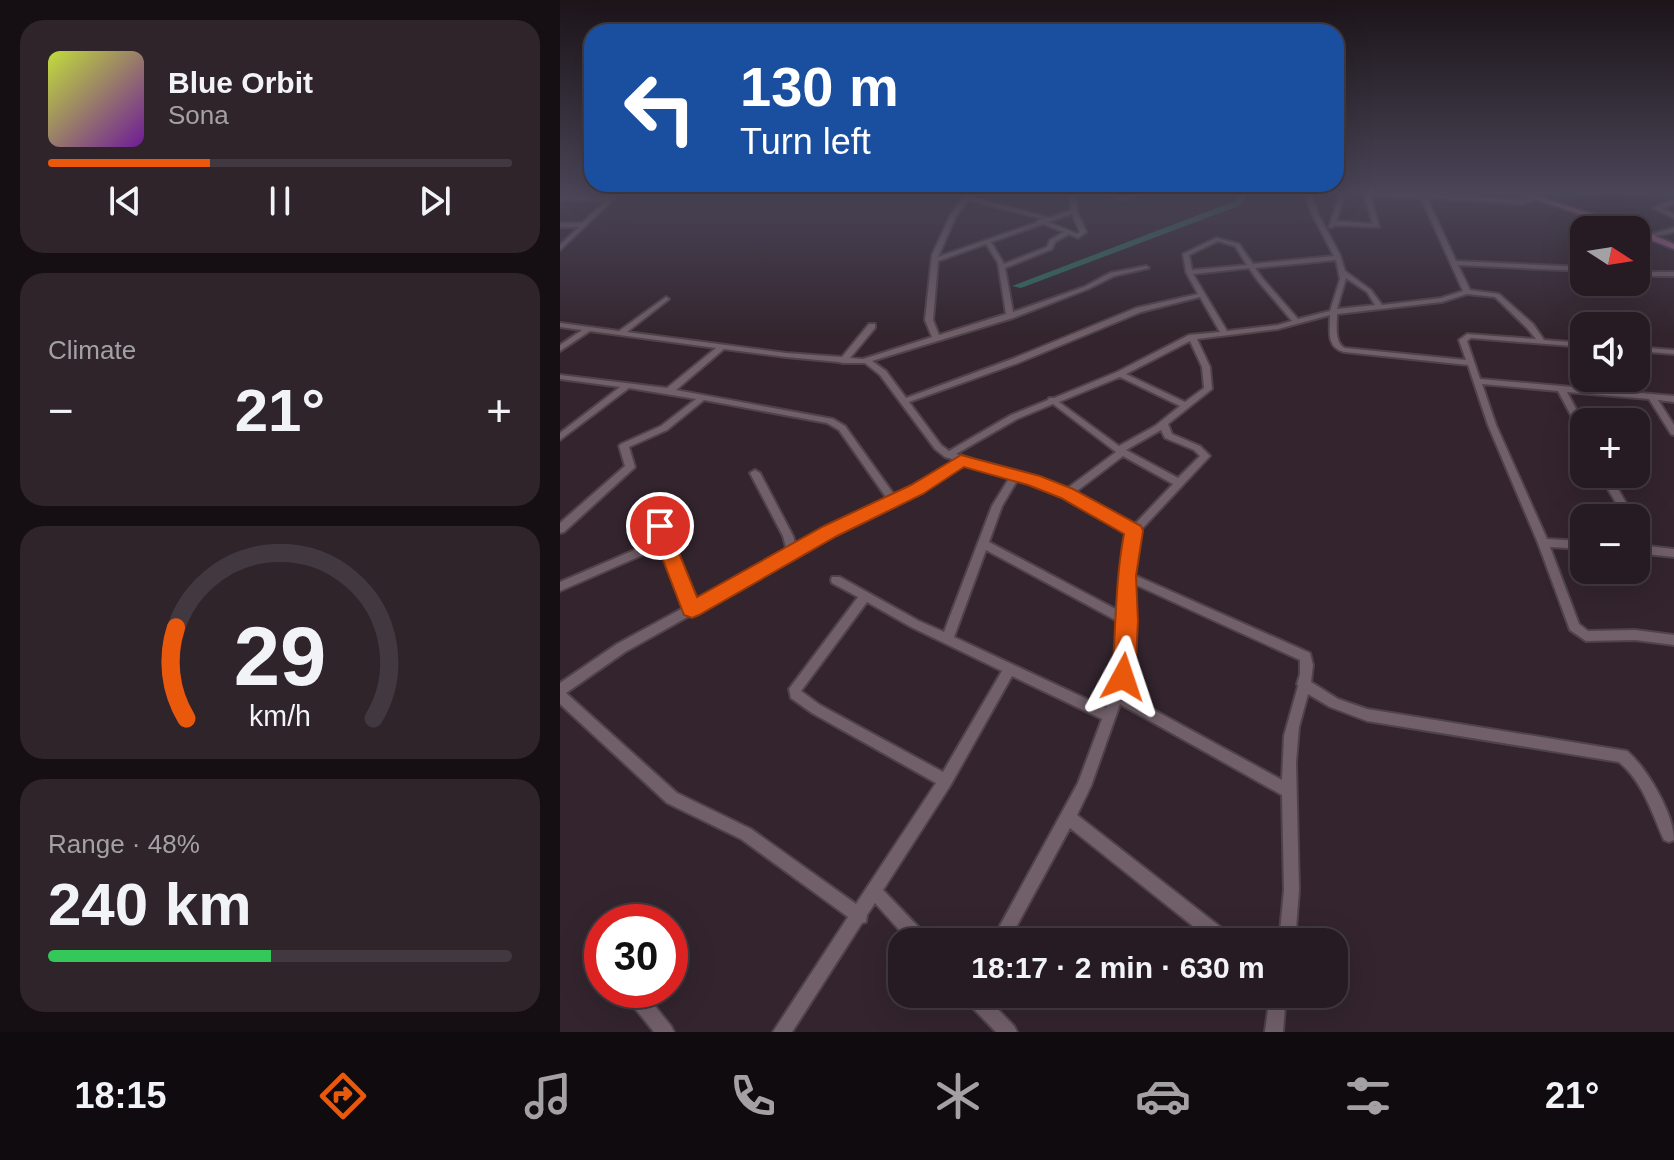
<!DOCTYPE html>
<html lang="en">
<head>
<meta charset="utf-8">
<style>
  body { margin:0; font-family:Arial,sans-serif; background:#2e242a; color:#f1f3f6; height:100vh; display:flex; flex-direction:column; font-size:30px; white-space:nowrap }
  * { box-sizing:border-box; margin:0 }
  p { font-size:26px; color:#a4a1a5 }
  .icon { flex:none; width:44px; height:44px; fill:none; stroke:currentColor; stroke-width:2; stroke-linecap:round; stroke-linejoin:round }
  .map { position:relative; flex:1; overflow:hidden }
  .details { display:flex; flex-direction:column; gap:20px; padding:20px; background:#150f13; width:560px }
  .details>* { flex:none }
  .banner { position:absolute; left:24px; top:24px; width:760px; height:168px; border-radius:24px; box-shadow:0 8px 32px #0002,0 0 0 2px #423940; background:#1a4fa0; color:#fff; overflow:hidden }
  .needle { width:52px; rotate:102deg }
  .fabs { position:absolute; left:1010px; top:216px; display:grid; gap:16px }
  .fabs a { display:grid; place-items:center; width:80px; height:80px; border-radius:16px; background:#261b22; box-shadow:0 8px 32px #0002,0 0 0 2px #423940; font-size:40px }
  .speed { position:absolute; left:24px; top:904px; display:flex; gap:16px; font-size:40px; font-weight:700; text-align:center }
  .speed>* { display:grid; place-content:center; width:104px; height:104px; border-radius:50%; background:#261b22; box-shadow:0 8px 32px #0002,0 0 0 2px #423940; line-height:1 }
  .speed .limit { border:12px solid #d22; background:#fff; color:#111 }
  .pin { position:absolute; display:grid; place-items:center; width:68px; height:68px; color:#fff; margin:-34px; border:4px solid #fff; border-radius:50%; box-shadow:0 2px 8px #0007 }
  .me { position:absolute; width:88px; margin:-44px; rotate:5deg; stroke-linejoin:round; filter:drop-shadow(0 0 6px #0008) }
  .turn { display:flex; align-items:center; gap:28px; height:168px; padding:0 24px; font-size:36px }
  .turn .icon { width:104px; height:104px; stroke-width:2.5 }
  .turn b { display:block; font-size:56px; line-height:68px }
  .big { font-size:60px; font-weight:700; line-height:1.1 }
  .details .tile { flex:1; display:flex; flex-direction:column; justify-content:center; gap:12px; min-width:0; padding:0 28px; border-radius:24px; background:#2e242a }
  .details .dial { align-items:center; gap:0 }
  .dial svg { height:208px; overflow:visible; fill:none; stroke:#423940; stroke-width:7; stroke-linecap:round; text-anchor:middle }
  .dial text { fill:#f1f3f6; stroke:none }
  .song { display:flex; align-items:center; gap:24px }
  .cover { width:96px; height:96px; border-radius:12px; background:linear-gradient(135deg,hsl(70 70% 55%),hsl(280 70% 35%)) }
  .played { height:8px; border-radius:4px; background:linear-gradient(90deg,#ea580c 35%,#423940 35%) }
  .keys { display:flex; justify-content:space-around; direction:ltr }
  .heat { display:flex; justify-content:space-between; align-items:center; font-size:44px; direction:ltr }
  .charge { height:12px; border-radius:6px; background:linear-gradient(90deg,#34c759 48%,#423940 0) }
  .trip { position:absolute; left:328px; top:928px; width:460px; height:80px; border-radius:24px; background:#261b22; box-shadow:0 8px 32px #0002,0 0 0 2px #423940; font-weight:700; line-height:80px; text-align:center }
  .tab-bar { display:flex; height:128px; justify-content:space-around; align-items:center; background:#0f0b0e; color:#a4a1a5 }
  .tab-bar .icon { width:56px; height:56px }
  .tab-bar .active { color:#ea580c }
  .tab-bar b { font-size:36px; color:#f1f3f6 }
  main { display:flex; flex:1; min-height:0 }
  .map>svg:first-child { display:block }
</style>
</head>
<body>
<main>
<section class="details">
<div class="tile">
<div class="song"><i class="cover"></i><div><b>Blue Orbit</b><p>Sona</p></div></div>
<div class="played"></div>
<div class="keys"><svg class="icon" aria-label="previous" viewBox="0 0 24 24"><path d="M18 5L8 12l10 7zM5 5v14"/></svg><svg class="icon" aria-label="pause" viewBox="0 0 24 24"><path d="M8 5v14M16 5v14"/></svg><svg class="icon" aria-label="next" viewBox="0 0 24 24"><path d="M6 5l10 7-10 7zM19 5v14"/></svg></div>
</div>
<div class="tile"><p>Climate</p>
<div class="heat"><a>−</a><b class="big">21°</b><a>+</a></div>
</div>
<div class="tile dial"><svg viewBox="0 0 100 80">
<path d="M14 69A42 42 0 1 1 86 69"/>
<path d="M14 69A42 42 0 0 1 10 34" stroke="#ea580c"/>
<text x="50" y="56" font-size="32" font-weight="700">29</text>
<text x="50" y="72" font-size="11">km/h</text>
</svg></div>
<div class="tile"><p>Range · 48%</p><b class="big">240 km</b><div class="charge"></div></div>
</section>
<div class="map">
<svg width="1114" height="1032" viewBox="0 0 1114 1032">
  <rect width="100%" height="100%" fill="#33242d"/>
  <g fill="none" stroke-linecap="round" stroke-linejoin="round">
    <path fill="#2e715f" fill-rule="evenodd" d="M679,194h8l-6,11 -220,83 -9,-2 223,-85z"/>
    <defs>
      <g id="minor">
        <path d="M53,194h6l-59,56v-5l19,-18h-19v-4h22l24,-22 -46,-1v-4l49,1z"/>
        <path d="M406,194h6l-2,3 79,21 22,-8 -1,-16h6l1,17 9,21 -8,6 -9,-4 -14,8 -3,7 -47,19 8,44 71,-25 26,-14 36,-7 3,2 -35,8 -26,13 -75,29 -141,43 14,10 20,27 106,-39 124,-51 62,-14 -12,-22 -3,-18 33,-16 23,6 14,20 81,-8 -22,-42 -7,-20h6l7,20 22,41 5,16 26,19 11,15 59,-7 22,-7 -42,-93 -43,-2 -3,-2h50l97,6 16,-3v2l-16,5 -95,-6 29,63 128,6v4l-126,-6 12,25 29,4 34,30 11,16 40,3v4l-113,-9 -4,3 13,38 194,17v6l-16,-2 16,25v10l-3,-1 -22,-35 -82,-7 17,32v11l-4,-3 -22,-41 -76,-7 14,41 51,114 37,2v8l-34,-2 29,77 9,7 47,-1 39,5v10l-39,-5 -49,1 -16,-11 -32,-87 -50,-118 -20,-60 -124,-13c-18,-5 -14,-21 -14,-37l-52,14 -81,10 13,28 2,22 -44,35 4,10 28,12 10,10 -71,76 -7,42 178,79 3,12 -2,17 27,17 29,10 260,42c20,17 47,63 47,89l-5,2 -5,-2c-12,-27 -21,-58 -45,-78l-252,-41 -37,-14 -22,-13 -9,33 -3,35 3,128 -4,52h-16l5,-52 -2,-95 -162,-91 -29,82 -14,29 155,121 2,6h-21l-143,-114 -62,114h-17l87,-159 24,-64 -90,-43 -62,110 -67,104 44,46 2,6h-19l-35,-39 -8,12 -1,7 -4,1 -70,109h-19l75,-115 -107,-78 -74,-36 -107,-99v-21l57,-39 68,-37 -22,-61 -103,45v-9l100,-43 -11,-28 5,-4 5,4 36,91 92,-51 -4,-15 -33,-63 5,-3 5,3 33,63 3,10 31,-18 61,-28 -49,-70 -12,-7 -123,-23 -37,30 -38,17 6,20 -2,2 -69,63 -4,1v-10l65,-57 -6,-20 2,-2 40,-18 35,-27 -67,-11 -69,52v-7l60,-46 -60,-8v-4l107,13 49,-40 -126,-17 -30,20v-6l22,-15 -22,-3v-4l59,8 47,-34 3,2 -1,1 -41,32 159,21 56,4 27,-33h6v4l-25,30 13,1 69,-22 -7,-17 7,-65 18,-39zM408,200l76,19h1l-7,1v2l-100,35 18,-41zM512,214l8,18 -3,2 -29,-12zM483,224l21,8 -14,8 -3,7 -43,17 -13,-22zM658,241l17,5 12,19 -55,5 -3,-15zM426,244l12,19 8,51 -67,21 -6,-15 5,-59zM776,260l4,19 -10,32 -32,8 -35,-40 -8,-11zM689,268l9,13 34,40 -14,4 -51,6 -34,-57zM786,278l21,14 8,13 -38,4zM907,294l28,3 32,31 9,11 -69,-5 -8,6 7,20 -121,-12c-11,-5 -8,-23 -8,-34l105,-12zM640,297l20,35 -31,3 -72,37 -63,26h-5l-1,2 -37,15 -62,36 -8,-6 -32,-43 109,-39 123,-51zM630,341l12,26 2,21 -19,14 -59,-28zM164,349l62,8 53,5 4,1h22l15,12 55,74 10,8 10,3 -41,28 -19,8 -50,-70 -12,-7 -157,-29zM560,377l60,29 -25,20 -36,20 -60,-44zM493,404l63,48 -51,38 -17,-8 -92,-28 61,-35zM601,430l4,8 29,12 6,6 -22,22 -52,-28zM563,456l50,28 -40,42 -60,-32zM404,463l46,14 -18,29 -48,126 -25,-11 -79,-44h-8l-1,3 1,3 26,14 -69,92 2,9 21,15 124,70 -80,121 -105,-75 -74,-36 -111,-100 59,-41 210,-118 85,-42zM458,479l24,7 87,47 -8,43v36l-132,-70 13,-36zM426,550l135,73 -4,54 -11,31 -152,-71zM572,583l168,77v14l-3,10 1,2 -14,50 -2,44 -159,-87c12,-34 10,-74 9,-110zM307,602l44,25 91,44 -59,101 -123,-67 -19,-14z"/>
        <path d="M546,194l15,2 20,-2 -20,6z"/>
        <path d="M780,194h6l-10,27 37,3 -9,-30h6l9,33 -45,-2 -1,2h-4z"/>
        <path d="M1114,200v4l-13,4 13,6v4l-21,-10z"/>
        <path d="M1114,228v4l-26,6 -3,-2z"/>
        <rect x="1076" y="272" width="38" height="4"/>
        <path d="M1076,347l38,3v4l-38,-3z"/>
        <path d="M1039,474h10l26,44h-10z"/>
        <path d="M1076,528l4,1 7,17 27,3v8l-38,-4z"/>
        <path d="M32,944l10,7v19c-8,-3 -15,-10 -18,-18l2,-6z"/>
        <path d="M63,990h19l29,36 3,6h-20l-29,-36z"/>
        <path d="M403,994h20l31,32 3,6h-21l-31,-32z"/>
        <path d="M710,994h16l-3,38h-18z"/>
      </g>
      <path id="major" d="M960,194h10l109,35 35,15v5l-38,-15v-4h-10z"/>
    </defs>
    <use href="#minor" stroke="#4f4249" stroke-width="4"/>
    <use href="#major" stroke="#4f4249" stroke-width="4"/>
    <use href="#minor" fill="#715f69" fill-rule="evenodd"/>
    <use href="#major" fill="#a7638e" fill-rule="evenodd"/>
  </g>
  <linearGradient id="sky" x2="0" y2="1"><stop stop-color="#1c1419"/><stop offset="0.57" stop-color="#4a4557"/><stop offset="1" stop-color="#4a4557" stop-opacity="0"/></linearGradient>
  <rect width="1114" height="338" fill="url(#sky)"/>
  <path fill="#ea580c" stroke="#983908" stroke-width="2" d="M401,455l79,21 33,13 68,37 2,5 -7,45 2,45 -3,56 -4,7 -8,3 -7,-3 -4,-7c4,-48 3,-96 12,-143l-63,-36 -33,-13 -64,-18 -41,27 -86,42 -138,79 -7,3 -8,-3 -34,-89 3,-5h13l31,76 127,-71 87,-41z"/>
</svg>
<div class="fabs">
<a><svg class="needle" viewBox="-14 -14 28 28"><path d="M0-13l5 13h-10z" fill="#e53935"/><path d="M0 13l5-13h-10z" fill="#a4a1a5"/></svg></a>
<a><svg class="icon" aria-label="sound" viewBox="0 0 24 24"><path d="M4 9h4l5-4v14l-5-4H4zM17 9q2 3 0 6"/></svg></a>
<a>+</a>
<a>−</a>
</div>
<div class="speed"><div class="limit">30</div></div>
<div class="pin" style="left:100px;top:526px;background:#d93025"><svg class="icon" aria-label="arrive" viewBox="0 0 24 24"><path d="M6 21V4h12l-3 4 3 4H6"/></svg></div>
<svg class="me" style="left:563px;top:677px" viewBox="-20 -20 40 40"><path d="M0-17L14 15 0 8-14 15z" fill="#ea580c" stroke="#fff" stroke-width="4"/></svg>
<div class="trip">18:17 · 2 min · 630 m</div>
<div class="banner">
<div class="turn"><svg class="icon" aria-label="left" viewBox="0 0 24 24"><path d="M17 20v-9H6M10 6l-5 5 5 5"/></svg><div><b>130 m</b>Turn left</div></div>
</div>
</div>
</main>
<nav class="tab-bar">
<b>18:15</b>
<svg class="icon active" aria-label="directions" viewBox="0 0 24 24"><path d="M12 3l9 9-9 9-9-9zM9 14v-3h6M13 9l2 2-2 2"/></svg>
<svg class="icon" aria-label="music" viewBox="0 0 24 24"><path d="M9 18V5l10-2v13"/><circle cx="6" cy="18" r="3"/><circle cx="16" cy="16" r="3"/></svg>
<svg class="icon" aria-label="phone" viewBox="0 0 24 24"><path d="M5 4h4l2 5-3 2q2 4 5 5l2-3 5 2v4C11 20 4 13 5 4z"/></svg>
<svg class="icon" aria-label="climate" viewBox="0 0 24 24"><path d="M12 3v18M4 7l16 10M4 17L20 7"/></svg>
<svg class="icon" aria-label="car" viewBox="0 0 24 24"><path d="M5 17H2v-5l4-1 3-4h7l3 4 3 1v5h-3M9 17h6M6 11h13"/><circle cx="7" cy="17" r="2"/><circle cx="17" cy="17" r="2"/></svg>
<svg class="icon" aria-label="filters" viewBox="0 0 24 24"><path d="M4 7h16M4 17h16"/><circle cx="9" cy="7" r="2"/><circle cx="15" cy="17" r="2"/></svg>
<b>21°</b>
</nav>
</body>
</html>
